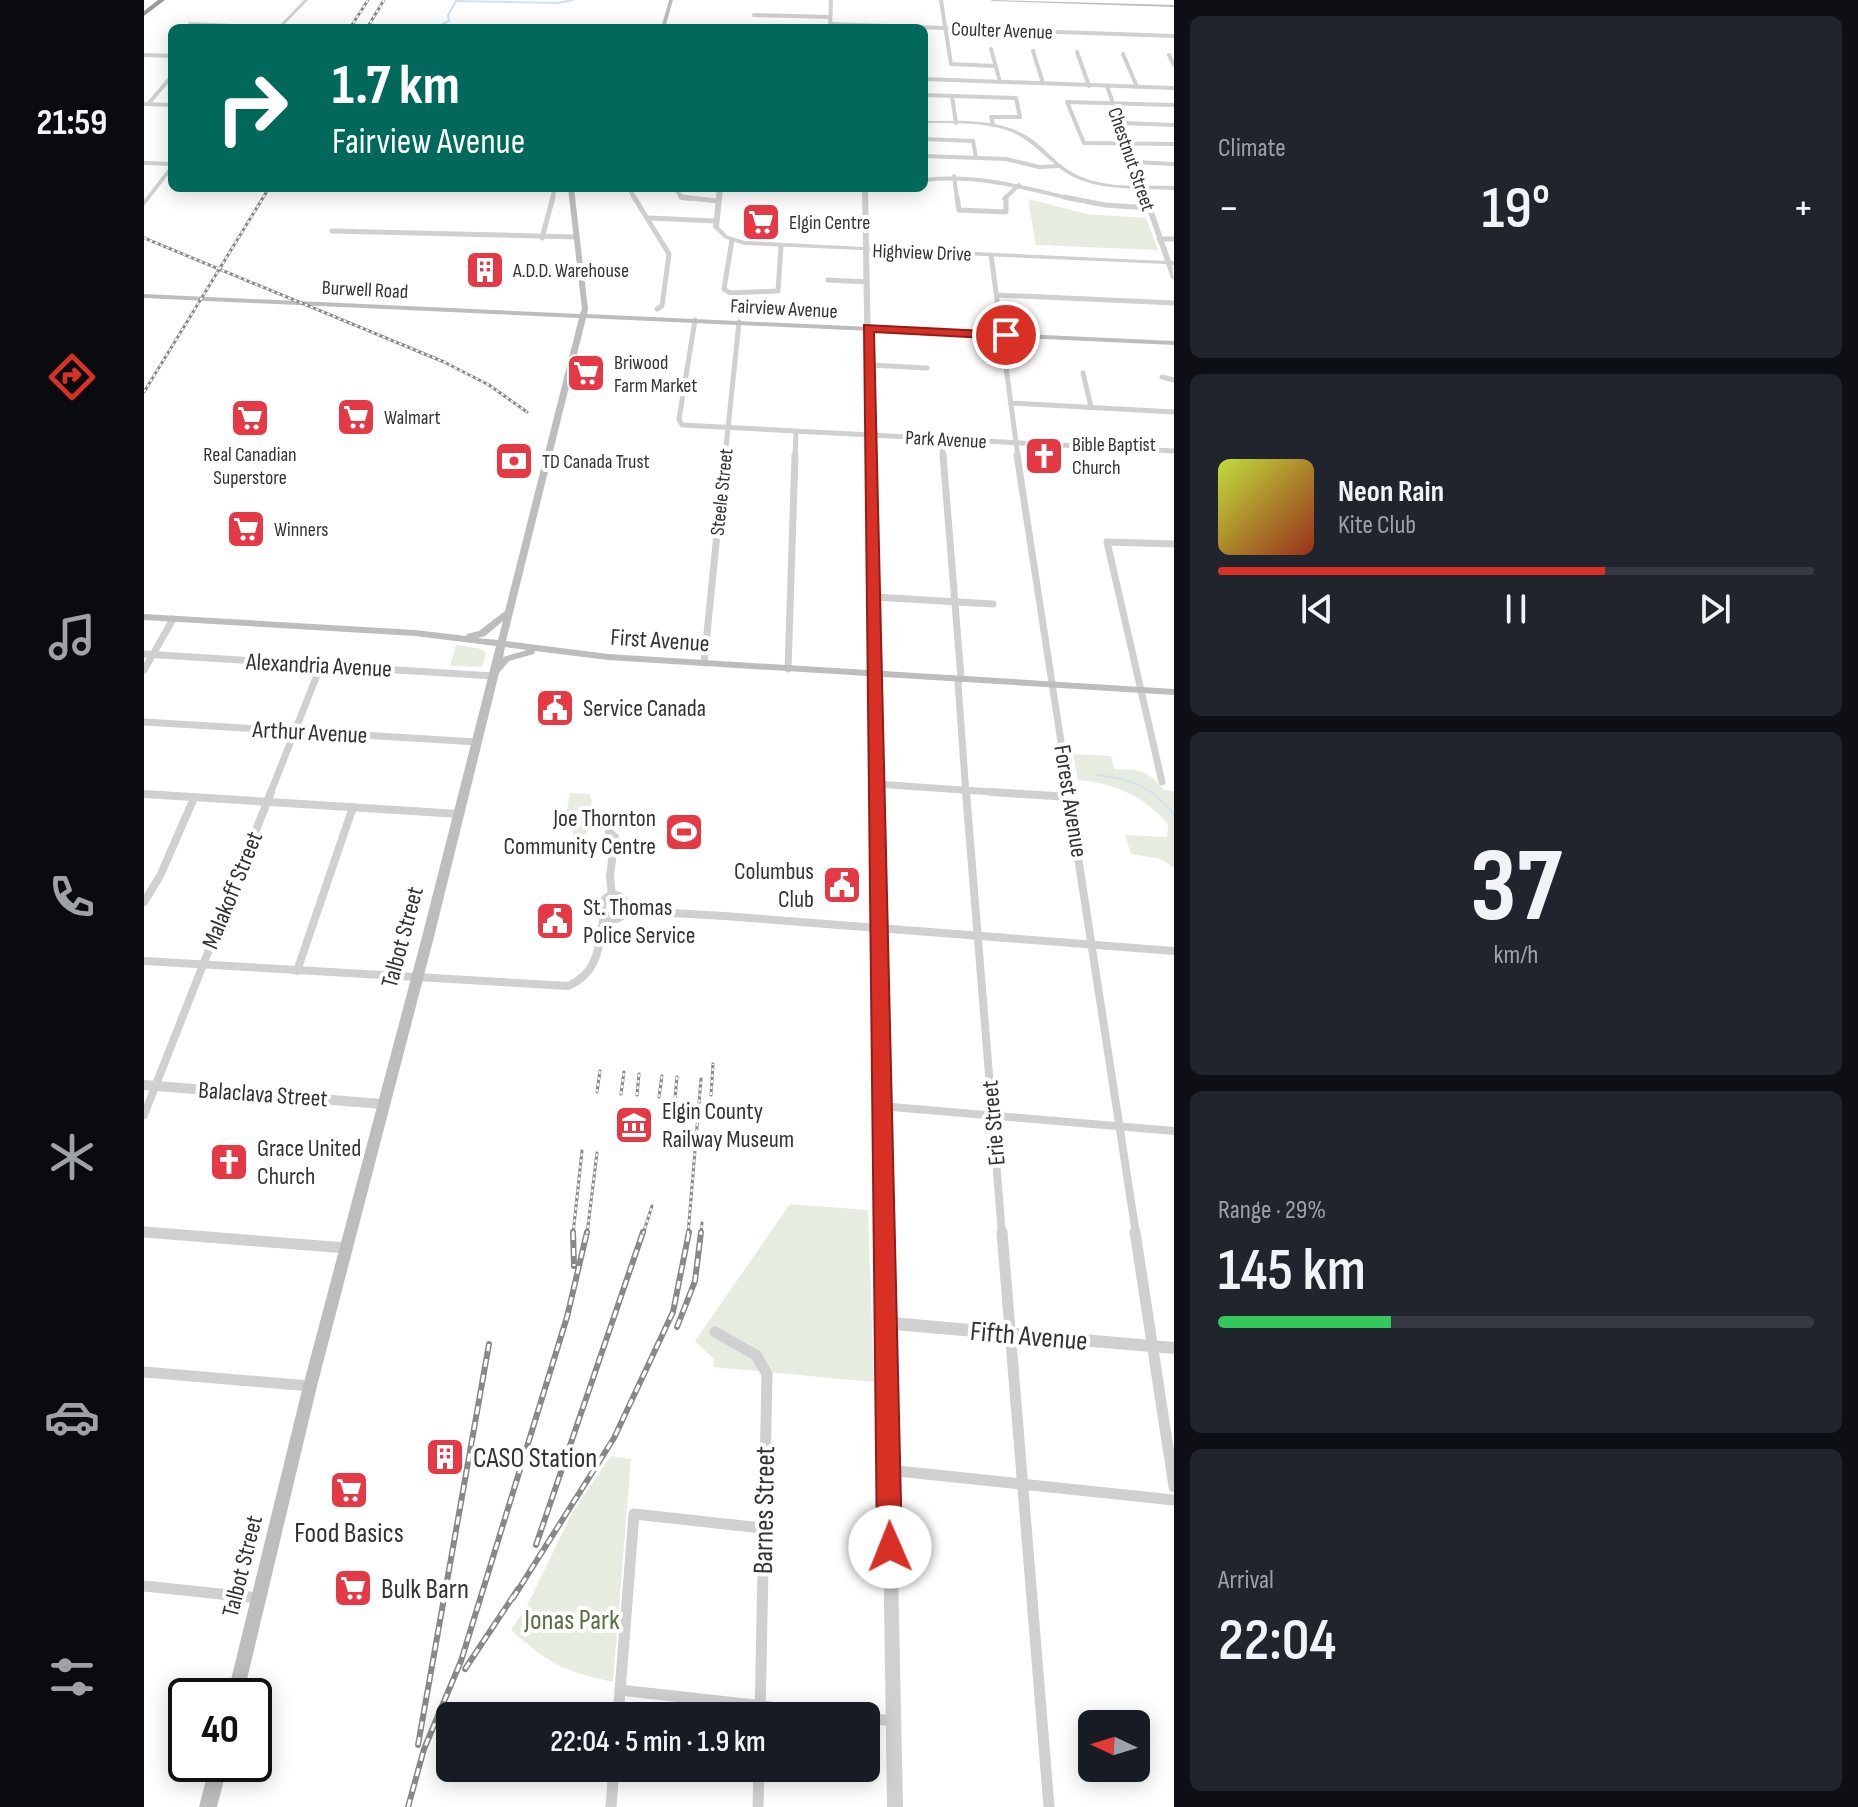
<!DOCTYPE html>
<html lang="en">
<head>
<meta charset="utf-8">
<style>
  body { margin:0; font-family:"Sofia Sans Condensed",sans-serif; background:#20242c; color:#f1f3f6; height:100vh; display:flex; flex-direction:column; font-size:30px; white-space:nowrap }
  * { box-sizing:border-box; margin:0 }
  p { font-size:26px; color:#9ea1a6 }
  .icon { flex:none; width:44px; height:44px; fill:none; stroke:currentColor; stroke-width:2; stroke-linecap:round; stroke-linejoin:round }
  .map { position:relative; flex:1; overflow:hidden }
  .sheet { display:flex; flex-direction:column; gap:16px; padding:16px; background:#0d0f14; width:684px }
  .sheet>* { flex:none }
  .hud { position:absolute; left:24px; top:24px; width:760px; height:168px; border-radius:12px; box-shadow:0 4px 20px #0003; background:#00695c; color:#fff; overflow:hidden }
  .needle { width:52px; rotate:274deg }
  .buttons { position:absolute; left:934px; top:1710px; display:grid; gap:16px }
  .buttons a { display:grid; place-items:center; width:72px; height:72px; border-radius:12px; background:#171b24; box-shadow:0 4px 20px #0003; font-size:40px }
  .speed { position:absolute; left:24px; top:1678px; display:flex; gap:16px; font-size:40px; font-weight:700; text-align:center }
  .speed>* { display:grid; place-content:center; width:104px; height:104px; border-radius:50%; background:#171b24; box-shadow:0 4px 20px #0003; line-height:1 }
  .speed .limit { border:4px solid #111; border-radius:12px; background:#fff; color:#111 }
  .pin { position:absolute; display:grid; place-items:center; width:68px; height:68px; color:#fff; margin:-34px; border:4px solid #fff; border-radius:50%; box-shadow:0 2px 8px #0007 }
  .me { position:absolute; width:88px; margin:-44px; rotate:359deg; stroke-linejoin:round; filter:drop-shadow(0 0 6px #0008) }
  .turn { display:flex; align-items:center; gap:28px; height:168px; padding:0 32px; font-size:36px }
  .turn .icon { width:104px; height:104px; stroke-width:2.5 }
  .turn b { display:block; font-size:56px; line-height:68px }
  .big { font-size:60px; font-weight:600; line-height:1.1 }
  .sheet .tile { flex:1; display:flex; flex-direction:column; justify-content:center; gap:12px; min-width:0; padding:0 28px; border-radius:12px; background:#20242c }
  .sheet .dial { align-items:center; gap:0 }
  .dial b { font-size:104px; line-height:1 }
  .song { display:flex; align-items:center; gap:24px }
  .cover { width:96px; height:96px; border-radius:12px; background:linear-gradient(135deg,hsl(70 70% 55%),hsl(10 70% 35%)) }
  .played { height:8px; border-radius:4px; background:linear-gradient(90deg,#d93025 65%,#363941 65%) }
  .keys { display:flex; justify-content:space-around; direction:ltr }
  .heat { display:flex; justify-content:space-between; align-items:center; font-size:44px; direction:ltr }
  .charge { height:12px; border-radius:6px; background:linear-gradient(90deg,#34c759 29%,#363941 0) }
  .trip { position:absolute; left:292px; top:1702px; width:444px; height:80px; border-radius:12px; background:#171b24; box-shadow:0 4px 20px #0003; font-weight:600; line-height:80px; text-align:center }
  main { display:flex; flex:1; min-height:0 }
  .tabs { display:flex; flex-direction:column; width:144px; justify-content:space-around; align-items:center; background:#090b0e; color:#9ea1a6 }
  .tabs .icon { width:56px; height:56px }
  .tabs .active { color:#d93025 }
  .tabs b { font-size:36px; color:#f1f3f6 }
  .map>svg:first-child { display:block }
</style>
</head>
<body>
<main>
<nav class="tabs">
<b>21:59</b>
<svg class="icon active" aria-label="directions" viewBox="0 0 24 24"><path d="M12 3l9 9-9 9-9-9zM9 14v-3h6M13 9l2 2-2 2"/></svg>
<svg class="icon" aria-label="music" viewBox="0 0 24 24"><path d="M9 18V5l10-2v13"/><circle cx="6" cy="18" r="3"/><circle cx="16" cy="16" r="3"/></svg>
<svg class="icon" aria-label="phone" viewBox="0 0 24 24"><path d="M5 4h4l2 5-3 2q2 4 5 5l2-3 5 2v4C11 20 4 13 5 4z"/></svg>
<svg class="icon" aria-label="climate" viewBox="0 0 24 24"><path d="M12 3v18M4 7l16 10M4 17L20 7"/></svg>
<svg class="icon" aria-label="car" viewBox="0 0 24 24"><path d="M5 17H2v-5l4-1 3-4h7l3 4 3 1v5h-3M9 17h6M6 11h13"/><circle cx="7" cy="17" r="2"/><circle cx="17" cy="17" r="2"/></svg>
<svg class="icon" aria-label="filters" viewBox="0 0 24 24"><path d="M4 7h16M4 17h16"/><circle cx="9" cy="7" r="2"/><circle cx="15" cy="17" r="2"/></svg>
</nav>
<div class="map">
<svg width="1030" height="1807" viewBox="0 0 1030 1807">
  <rect width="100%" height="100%" fill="#fff"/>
  <g fill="#e6ecdf">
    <path d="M884,199l59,15 59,4 12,32 -122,-5z"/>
    <path d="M312,645l26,4 4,5 -4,13 -32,-1z"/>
    <path d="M929,754l38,2 3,13c27,1 32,0 50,21l10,1v77l-13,-9 -30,-5 -6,-19 42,2 1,-13c-24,-28 -54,-41 -90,-44z"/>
    <path d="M426,793l19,1 3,7 -7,39 -12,-1v-17l-8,-1z"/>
    <path d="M646,1204l78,6 6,172 -161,-15 1,-8 -19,-18z"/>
    <path d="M467,1456l20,3 -18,223c-52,-12 -62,-17 -102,-52l15,-22 46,-95z"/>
  </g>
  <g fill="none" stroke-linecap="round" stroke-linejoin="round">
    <g stroke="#cfe2ee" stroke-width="2">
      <path d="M299,24l6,-3 -1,-6 8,-14 102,2 15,-3"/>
      <path d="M245,28l43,-3"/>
      <path d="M952,775c33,3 58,12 78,40"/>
    </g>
    <g stroke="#d0d0d0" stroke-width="4">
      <path d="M797,0l10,64 44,2"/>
      <path d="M610,15l76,2"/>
      <path d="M46,24l90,4"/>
      <path d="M686,24l344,12"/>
      <path d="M847,49l9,33"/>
      <path d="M889,51l10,32"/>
      <path d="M933,52l12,34"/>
      <path d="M979,54l14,33"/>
      <path d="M0,55l28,1"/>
      <path d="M1025,55l5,10"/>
      <path d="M780,79l250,9"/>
      <path d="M963,86l35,100"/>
      <path d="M780,95l92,3 4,19h-29l2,8"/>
      <path d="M808,96l4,27"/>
      <path d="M1,104l27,1"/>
      <path d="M4,104l24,-28"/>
      <path d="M1030,105l-107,-3 17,41 90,1"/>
      <path d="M977,123l53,2"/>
      <path d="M780,139l49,2 3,17"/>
      <path d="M780,156l82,3 33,8 21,-1"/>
      <path d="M990,162l40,2"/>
      <path d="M0,163l28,1"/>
      <path d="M810,176l3,23"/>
      <path d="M780,180c52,-6 98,7 148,19"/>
      <path d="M485,188l6,11"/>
      <path d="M531,188l7,10 8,1"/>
      <path d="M408,199l3,-11"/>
      <path d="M860,199l15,-14"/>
    </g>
    <g stroke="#d0d0d0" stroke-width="5">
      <path d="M490,197l35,57 -7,52 -5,3"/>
      <path d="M537,197l37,4"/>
      <path d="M813,197l2,13 47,2v-15"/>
      <path d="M920,197l41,8 44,3"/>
      <path d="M505,218l66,3"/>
      <path d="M188,231l245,6"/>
      <path d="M398,238l11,-41"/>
      <path d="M1015,239h15"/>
      <path d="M588,240l-8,49 6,4 48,-2 3,-45"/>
      <path d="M847,255l27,202"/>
      <path d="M684,280l39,2"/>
      <path d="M853,295l177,8"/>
      <path d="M551,320l-16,99 3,6 492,26"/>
      <path d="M726,365l57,3"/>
      <path d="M939,373l8,34"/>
      <path d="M1018,377l12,3"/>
      <path d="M866,403l164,9"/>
      <path d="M798,439l1,18"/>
      <path d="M581,457l14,-135"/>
      <path d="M651,457l1,-25"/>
    </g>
    <g stroke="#d0d0d0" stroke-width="7">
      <path d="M799,455l18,223 -3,5 8,111"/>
      <path d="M873,455l52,339"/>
      <path d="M730,597l119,7"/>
      <path d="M0,654l349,22"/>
      <path d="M560,663l21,-208"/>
      <path d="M644,669l7,-214"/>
      <path d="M0,670l29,-51"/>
      <path d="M0,722l333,20"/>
      <path d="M1018,782l-55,-240 67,2"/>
      <path d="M731,784l146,10"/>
      <path d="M126,794l51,-129"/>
    </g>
    <g stroke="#d0d0d0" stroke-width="8">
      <path d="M822,792l36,442"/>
      <path d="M847,792l79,5"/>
      <path d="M924,792l68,442"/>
      <path d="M0,794l315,20"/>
      <path d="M465,832l6,5 -5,39 2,20"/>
      <circle cx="470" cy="907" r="12"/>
      <path d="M0,902l16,-26 34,-78"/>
      <path d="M479,914l32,-2 69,4 450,35"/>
      <path d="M0,961l424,25c31,-13 31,-41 36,-71"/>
      <path d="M153,971l56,-164"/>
      <path d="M736,1106l294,25"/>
      <path d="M0,1115l127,-323"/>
      <path d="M0,1232l21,2"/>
    </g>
    <g stroke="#d0d0d0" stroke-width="11">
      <path d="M0,1232l202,16"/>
      <path d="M858,1232l47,575"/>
      <path d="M991,1232l39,255"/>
      <path d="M571,1332l41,23 11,19 -7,342"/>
      <path d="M0,1372l166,14"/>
      <path d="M744,1470l286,30"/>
      <path d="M0,1586l114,12"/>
      <path d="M476,1690l232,26"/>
      <path d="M474,1716l16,-202 128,14"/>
      <path d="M722,1718l27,3"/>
      <path d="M467,1807l3,-39"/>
      <path d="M614,1807l1,-39"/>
    </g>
    <g fill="#d0d0d0" fill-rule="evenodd">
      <path d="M160,0h4l-27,28h-4z"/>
      <path d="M685,0h4l-1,28h-4z"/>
      <path d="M780,121c36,0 77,-4 109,19 16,12 29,30 49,37 29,12 62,8 92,9v4l-28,-1 25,72h3v4h-2l2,15 -3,-2 -5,-14 -297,-13 23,1066 282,25v12l-281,-24 10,477h-16l-7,-479 -2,-5 2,-5 -17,-1068 -119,-5 -20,-7 -11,-11 4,-39h6l-4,39 9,9 17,5 118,6 -1,-59h6l1,59 296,14 -25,-72c-29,-1 -60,-3 -83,-23 -15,-12 -27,-26 -45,-34 -28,-11 -59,-8 -88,-9z"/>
      <path d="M28,164v6l-28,36v-6z"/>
      <path d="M0,1080l238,19 4,1 2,4 -2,4 -4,1 -238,-19z"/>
    </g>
    <g fill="#bdbdbd" fill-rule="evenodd">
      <path d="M525,0h4l-8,28h-4z"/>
      <path d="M846,0l184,5v2l-182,-6z"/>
      <path d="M424,188h6l14,121 -1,5 587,27v4l-588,-27 -80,323 102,13 566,35v6l-566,-35 -73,-9 -1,3 -25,7 -10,12 -64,260 -118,453 -74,310h-16l76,-310 120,-453 73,-287 -81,-10 -271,-16v-6l271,16 51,6 1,-2 12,-3 26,-20 74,-293 -435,-20v-4l436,20 2,-5zM359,621l-5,19 -21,-2 8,-2zM361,647l22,3 -24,7z"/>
      <path d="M66,1764h18l-11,43h-18z"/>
    </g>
    <path fill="#9a9a9a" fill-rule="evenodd" d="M14,0h7l-21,16v-5z"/>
    <defs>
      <g id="rail-far1">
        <path d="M206,28l18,-28"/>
        <path d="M223,28l17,-28"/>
        <path d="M0,238l300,124 45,23 38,27"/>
        <path d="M0,392l125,-204"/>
        <path d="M453,1092l3,-21"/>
        <path d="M477,1094l3,-22"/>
        <path d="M493,1095l2,-21"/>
        <path d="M567,1095l2,-31"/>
        <path d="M515,1097l3,-21"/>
        <path d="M531,1098l2,-21"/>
        <path d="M429,1234l9,-83"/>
        <path d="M443,1234l10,-81"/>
        <path d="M499,1234l9,-28"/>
        <path d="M544,1234l13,-155"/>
        <path d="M557,1234l1,-11"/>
      </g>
      <g id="rail">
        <path d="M429,1232l1,34"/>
        <path d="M533,1327l18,-46 6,-49"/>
        <path d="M392,1545l107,-313"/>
        <path d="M369,1598l101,-160 59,-126 16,-80"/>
        <path d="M321,1669l53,-80"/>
        <path d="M274,1745l71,-401"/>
        <path d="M264,1807l16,-58 37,-88 106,-344 20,-85"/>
      </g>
    </defs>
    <use href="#rail-far1" stroke="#888" stroke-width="3"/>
    <use href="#rail" stroke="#888" stroke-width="6"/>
    <use href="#rail-far1" stroke="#fff" stroke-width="2" stroke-dasharray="3" stroke-linecap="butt"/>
    <use href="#rail" stroke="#fff" stroke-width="3" stroke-dasharray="8" stroke-linecap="butt"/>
  </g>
  <path fill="#d93025" stroke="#8d1f18" stroke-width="2" d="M720,325l142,7 6,3 -6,4 -132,-7 28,1215 -3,10 -9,3 -10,-3 -3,-10z"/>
  <defs>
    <symbol id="supermarket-square" viewBox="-11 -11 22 22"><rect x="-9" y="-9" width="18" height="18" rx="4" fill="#e63946" stroke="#fff"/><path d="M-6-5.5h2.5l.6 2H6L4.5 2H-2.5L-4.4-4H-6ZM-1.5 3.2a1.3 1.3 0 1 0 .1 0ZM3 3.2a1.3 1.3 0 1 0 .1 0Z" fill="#fff"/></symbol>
    <symbol id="building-square" viewBox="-11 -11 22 22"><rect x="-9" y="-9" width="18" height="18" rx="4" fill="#e63946" stroke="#fff"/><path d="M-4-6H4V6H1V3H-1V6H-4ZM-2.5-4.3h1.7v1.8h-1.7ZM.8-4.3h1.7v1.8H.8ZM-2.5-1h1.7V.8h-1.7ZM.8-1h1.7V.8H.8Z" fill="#fff"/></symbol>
    <symbol id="church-square" viewBox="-11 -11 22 22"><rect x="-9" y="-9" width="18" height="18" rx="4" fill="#e63946" stroke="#fff"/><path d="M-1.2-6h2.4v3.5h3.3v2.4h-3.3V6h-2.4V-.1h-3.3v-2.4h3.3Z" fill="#fff"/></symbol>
    <symbol id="bank-square" viewBox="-11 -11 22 22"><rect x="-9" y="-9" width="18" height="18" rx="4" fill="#e63946" stroke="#fff"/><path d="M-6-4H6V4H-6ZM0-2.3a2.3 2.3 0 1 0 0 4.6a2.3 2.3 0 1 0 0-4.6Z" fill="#fff"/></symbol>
    <symbol id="civic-square" viewBox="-11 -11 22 22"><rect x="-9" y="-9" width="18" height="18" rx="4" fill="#e63946" stroke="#fff"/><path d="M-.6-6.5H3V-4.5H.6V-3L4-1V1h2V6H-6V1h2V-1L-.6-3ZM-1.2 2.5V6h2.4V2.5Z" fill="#fff"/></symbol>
    <symbol id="stadium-square" viewBox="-11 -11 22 22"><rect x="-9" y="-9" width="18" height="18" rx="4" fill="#e63946" stroke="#fff"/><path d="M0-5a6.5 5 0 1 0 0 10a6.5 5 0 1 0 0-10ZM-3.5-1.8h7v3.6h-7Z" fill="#fff"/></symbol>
    <symbol id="museum-square" viewBox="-11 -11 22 22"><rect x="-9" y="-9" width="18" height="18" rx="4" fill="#e63946" stroke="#fff"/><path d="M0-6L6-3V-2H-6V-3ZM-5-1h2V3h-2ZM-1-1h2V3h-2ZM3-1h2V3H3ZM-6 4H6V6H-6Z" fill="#fff"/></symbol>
  </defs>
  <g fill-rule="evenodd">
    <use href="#supermarket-square" x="595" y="200" width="44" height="44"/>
    <use href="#building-square" x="319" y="248" width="44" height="44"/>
    <use href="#supermarket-square" x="420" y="351" width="44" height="44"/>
    <use href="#supermarket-square" x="190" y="395" width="44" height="44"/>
    <use href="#supermarket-square" x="84" y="396" width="44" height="44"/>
    <use href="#church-square" x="878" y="434" width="44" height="44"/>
    <use href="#bank-square" x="348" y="439" width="44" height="44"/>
    <use href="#supermarket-square" x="80" y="507" width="44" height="44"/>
    <use href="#civic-square" x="389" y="686" width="44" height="44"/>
    <use href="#stadium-square" x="518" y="810" width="44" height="44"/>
    <use href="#civic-square" x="676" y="863" width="44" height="44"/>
    <use href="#civic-square" x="389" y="899" width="44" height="44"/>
    <use href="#museum-square" x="468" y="1103" width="44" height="44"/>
    <use href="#church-square" x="63" y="1140" width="44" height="44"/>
    <use href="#building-square" x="279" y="1435" width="44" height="44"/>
    <use href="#supermarket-square" x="183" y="1468" width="44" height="44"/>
    <use href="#supermarket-square" x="187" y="1566" width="44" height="44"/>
  </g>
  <g text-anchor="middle" stroke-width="8" stroke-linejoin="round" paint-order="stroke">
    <g font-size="20" fill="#333" stroke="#fff">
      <text transform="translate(858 30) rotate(2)" y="7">Coulter Avenue</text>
      <text transform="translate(988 159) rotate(71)" y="7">Chestnut Street</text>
      <text transform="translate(778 252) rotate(2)" y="7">Highview Drive</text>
      <text transform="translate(221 289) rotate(3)" y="7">Burwell Road</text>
      <text transform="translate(640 308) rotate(3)" y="7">Fairview Avenue</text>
      <text transform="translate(802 439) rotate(3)" y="7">Park Avenue</text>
      <text transform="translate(577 492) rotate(-84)" y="7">Steele Street</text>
    </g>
    <g font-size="20" fill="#333" stroke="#fff" text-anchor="start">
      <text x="645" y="229">Elgin Centre</text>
      <text x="369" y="277">A.D.D. Warehouse</text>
      <text x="470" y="369">Briwood<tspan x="470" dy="23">Farm Market</tspan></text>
      <text x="240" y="424">Walmart</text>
      <text x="928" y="451">Bible Baptist<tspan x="928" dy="23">Church</tspan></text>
      <text x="106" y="461" text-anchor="middle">Real Canadian<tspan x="106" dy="23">Superstore</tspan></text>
      <text x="398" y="468">TD Canada Trust</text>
      <text x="130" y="536">Winners</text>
    </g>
    <g font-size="24" fill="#333" stroke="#fff">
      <text transform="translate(516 640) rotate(4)" y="8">First Avenue</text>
      <text transform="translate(175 665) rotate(3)" y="8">Alexandria Avenue</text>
      <text transform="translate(166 732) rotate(3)" y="8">Arthur Avenue</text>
      <text transform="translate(927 801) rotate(81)" y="8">Forest Avenue</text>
      <text transform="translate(88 890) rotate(-68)" y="8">Malakoff Street</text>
      <text transform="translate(258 937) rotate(-75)" y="8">Talbot Street</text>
      <text transform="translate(119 1094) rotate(4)" y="8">Balaclava Street</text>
      <text transform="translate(849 1123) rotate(-95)" y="8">Erie Street</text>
      <text transform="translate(98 1566) rotate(-76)" y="8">Talbot Street</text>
    </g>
    <g font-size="24" fill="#333" stroke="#fff" text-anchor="start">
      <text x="439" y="716">Service Canada</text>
      <text x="512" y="826" text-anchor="end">Joe Thornton<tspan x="512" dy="28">Community Centre</tspan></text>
      <text x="670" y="879" text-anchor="end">Columbus<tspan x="670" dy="28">Club</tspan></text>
      <text x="439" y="915">St. Thomas<tspan x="439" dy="28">Police Service</tspan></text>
      <text x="518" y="1119">Elgin County<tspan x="518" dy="28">Railway Museum</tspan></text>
      <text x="113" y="1156">Grace United<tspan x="113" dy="28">Church</tspan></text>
    </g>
    <g font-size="28" fill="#333" stroke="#fff">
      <text transform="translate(885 1335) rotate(5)" y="10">Fifth Avenue</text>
      <text transform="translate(619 1510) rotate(-89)" y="10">Barnes Street</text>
    </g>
    <g font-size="28" fill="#333" stroke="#fff" text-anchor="start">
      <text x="329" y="1467">CASO Station</text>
      <text x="205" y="1542" text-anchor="middle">Food Basics</text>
      <text x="237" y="1598">Bulk Barn</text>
    </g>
    <g font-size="28" fill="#56703f" stroke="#fff">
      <text x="428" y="1629">Jonas Park</text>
    </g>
  </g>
</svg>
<div class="buttons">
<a><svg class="needle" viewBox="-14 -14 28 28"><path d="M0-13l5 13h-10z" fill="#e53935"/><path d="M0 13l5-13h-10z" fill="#9ea1a6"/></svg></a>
</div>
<div class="speed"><div class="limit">40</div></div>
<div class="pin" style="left:862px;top:335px;background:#d93025"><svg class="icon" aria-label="arrive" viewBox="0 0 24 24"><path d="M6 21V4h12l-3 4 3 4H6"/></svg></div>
<svg class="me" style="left:746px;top:1547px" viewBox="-20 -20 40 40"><circle r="19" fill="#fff"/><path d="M0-13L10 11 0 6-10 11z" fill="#d93025"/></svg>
<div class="trip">22:04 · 5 min · 1.9 km</div>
<div class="hud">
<div class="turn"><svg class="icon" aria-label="right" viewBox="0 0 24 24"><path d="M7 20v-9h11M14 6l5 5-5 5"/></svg><div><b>1.7 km</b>Fairview Avenue</div></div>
</div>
</div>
<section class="sheet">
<div class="tile"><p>Climate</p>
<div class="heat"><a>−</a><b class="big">19°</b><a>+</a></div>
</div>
<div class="tile">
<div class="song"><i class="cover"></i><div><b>Neon Rain</b><p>Kite Club</p></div></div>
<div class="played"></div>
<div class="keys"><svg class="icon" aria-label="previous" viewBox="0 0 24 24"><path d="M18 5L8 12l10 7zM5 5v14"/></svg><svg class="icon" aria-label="pause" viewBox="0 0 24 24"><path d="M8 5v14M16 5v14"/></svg><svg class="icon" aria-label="next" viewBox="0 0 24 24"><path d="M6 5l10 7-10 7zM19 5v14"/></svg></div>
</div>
<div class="tile dial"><b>37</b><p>km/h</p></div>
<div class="tile"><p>Range · 29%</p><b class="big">145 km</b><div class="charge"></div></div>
<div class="tile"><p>Arrival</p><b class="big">22:04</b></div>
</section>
</main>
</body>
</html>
